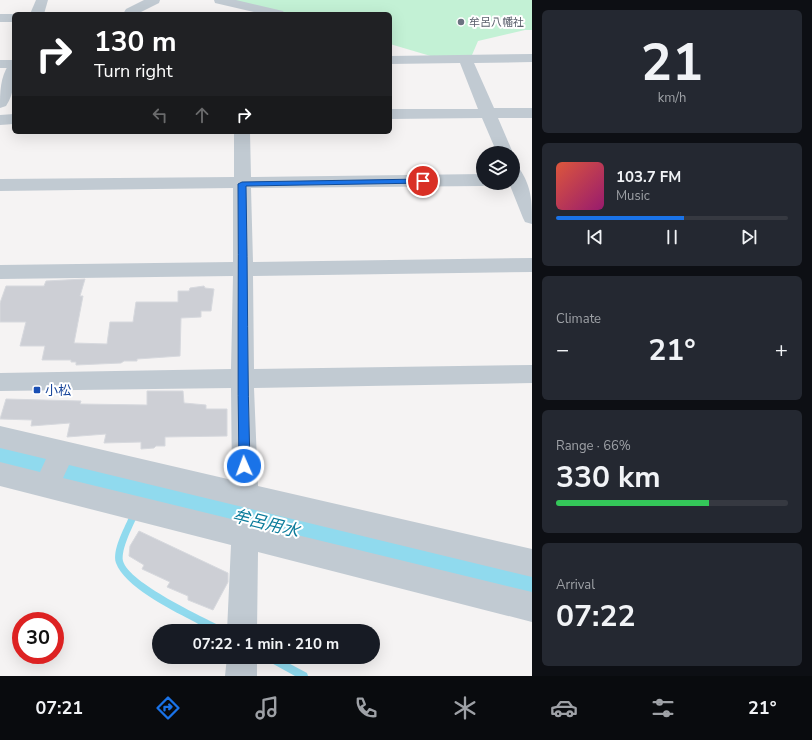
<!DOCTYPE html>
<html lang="en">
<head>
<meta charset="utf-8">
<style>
  body { margin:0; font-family:"Nunito Sans","Noto Sans JP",sans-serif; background:#242831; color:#f1f3f6; height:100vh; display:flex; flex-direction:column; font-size:15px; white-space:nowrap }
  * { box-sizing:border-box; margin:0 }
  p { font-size:13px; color:#9ea1a6 }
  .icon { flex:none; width:22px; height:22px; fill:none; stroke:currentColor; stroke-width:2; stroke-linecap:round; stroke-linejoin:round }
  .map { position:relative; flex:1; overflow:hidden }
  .drawer { display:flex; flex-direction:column; gap:10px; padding:10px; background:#0d0f14; width:280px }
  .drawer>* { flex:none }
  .guide { position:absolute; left:12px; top:12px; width:380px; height:122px; border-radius:6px; box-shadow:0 4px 16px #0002; background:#202124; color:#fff; overflow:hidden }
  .fabs { position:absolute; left:476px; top:146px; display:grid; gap:8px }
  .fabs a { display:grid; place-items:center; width:44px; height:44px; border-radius:50%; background:#171b24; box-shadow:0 4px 16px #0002; font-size:20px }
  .speed { position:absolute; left:12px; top:612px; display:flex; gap:8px; font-size:20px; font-weight:700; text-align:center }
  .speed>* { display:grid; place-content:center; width:52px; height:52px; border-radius:50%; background:#171b24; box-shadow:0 4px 16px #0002; line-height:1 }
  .speed .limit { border:6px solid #d22; background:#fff; color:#111 }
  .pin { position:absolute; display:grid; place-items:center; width:34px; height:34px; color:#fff; margin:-17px; border:2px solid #fff; border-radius:50%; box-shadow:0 1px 4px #0007 }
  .me { position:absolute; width:44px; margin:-22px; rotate:358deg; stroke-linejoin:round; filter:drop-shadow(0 0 3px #0008) }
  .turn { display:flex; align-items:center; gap:14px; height:84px; padding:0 16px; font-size:18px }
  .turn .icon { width:52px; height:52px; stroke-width:2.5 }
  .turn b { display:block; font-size:28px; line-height:34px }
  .lanes { display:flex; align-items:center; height:38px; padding:0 16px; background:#0003; justify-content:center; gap:20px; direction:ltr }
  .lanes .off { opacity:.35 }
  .big { font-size:30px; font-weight:700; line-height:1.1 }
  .drawer .tile { flex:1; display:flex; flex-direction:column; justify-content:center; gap:6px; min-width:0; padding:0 14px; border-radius:6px; background:#242831 }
  .drawer .dial { align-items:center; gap:0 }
  .dial b { font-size:52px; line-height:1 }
  .song { display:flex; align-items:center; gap:12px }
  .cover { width:48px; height:48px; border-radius:6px; background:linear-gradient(135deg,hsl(10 70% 55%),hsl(320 70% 35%)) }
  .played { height:4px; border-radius:2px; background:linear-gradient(90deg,#1a73e8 55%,#363941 55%) }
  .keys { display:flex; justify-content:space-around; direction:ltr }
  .heat { display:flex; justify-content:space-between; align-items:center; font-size:22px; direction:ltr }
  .charge { height:6px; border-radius:3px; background:linear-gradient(90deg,#34c759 66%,#363941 0) }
  .trip { position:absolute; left:152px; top:624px; width:228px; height:40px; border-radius:20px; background:#171b24; box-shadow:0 4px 16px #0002; font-weight:700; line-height:40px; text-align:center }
  .tab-bar { display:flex; height:64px; justify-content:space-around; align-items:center; background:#090b0e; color:#9ea1a6 }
  .tab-bar .icon { width:28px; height:28px }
  .tab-bar .selected { color:#1a73e8 }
  .tab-bar b { font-size:18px; color:#f1f3f6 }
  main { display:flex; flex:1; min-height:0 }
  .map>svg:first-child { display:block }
</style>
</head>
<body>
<main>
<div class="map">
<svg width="532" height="676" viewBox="0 0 532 676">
  <rect width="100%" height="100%" fill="#f5f3f3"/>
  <path fill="#c3f1d5" d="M231,0h301v30h-7l-47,11 -6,14 -38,2 -44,-13v-30h-101z"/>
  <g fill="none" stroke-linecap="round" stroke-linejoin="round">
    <g fill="#90daee" fill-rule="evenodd">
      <path d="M133,514l3,1 1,2c-5,11 -16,32 -14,44 6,22 80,56 101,67l1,3c-4,0 -9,1 -12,0 -6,-1 -16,-8 -22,-11 -21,-11 -67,-34 -75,-57 -4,-13 8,-34 13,-46l1,-2z"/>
      <path d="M265,657h12l30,16 1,3h-13l-29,-16z"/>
    </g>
    <path fill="#90daee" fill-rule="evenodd" d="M0,441l532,123v46l-532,-133z"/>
  </g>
  <g fill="#cdcfd5" stroke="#d7d9de">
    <path d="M85,279l-5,17h3l-9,47 33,1 3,-22h23l3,-20h42v-11h11l1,-3 14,-2 1,2 9,1 -3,22h-10v6l-20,1 -1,38 -43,3v2h-13l-3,2 -45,2v-3h-5v-2h-29l3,-14h-25l6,-24h-26v-19l6,-17h38l2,-5z"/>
    <path d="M147,391h36l1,12 22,2v4h21v27l-62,1v9h-9l-2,2 -13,1v-7l-37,1 2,-9 -39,3 3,-14 -39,3 1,-6 -32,-1 6,-20 75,2 -1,3 67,1z"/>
    <path d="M139,531l89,42v9l-15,28 -25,-10v-4l-21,-9 3,-5 -28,-13 2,-4 -15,-9 1,-10z"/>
  </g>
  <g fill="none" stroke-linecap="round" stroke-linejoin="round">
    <g fill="#c1cad2" fill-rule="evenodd">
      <path d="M144,0h16l-1,3 -22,11h-14l3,-5z"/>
      <path d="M214,0h22l47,11 2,3h-23l-47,-11z"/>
      <rect x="0" y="14" width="14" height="8"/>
      <path d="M532,54v8l-58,1 20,45h38v10h-34l15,35v1l-16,-1 -15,-35 -92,1v-10h88l-18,-46 -70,1v-8z"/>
      <rect x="0" y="60" width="14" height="8"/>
      <path d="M14,114v10l-14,1v-10z"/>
      <path d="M234,132h16l1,45 232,-3v9h7l-7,3 -232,2 2,74 279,-4v14l-279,4 1,93 278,-4v18l-278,5 4,98 274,63v28l-463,-112 -6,13 469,114v30l-274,-70 -1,79h-30l4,-86 -231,-59v-24l40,10 6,-13 -46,-11v-22l232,54 -1,-92 -231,3v-18l231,-4 2,-93 -233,3v-14l233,-3v-74l-233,3v-12l234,-2z"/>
      <path d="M513,167l6,1c13,19 13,34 13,56l-7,-2 -2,-4 -14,-35h4z"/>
      <path d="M227,657h30v19h-32z"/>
    </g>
    <g fill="#c1cad2" fill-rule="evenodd">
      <path d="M36,0h12l-4,14h-14z"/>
      <path d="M14,63c0,15 1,30 -8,43l-6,2c0,-16 0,-30 9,-44z"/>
    </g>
  </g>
  <path fill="#1a73e8" stroke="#114b97" d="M423,179l3,2 -1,2 -179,3c2,94 1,187 4,280l-2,4 -4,1 -3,-1 -2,-4c-2,-94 0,-188 -1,-282l4,-2z"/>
  <circle fill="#6b7280" stroke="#fff" stroke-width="1.5" cx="461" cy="22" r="4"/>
  <rect fill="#1a4fb4" stroke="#fff" stroke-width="1.5" x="33" y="386" width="8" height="8" rx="2"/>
  <g text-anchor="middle" stroke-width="4" stroke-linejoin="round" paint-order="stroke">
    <g font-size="11" fill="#5b616d" stroke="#fff" text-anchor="start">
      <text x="469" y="26">牟呂八幡社</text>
    </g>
    <g font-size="13" fill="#164399" stroke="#fff" text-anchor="start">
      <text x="45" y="395">小松</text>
    </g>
    <g font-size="17" font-style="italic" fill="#0c7c9b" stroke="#fff">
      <text transform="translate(266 523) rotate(14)" y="6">牟呂用水</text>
    </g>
  </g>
</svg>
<div class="fabs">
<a><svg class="icon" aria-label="layers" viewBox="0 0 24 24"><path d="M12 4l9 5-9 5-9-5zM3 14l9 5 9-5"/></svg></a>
</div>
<div class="speed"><div class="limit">30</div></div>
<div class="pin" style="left:423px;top:181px;background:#d93025"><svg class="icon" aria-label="arrive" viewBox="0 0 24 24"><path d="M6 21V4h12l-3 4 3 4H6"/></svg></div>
<svg class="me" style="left:244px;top:466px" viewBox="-20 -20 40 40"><circle r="17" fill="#1a73e8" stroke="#fff" stroke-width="3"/><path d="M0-11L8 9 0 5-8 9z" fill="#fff"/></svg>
<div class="trip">07:22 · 1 min · 210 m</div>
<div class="guide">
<div class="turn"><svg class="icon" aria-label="right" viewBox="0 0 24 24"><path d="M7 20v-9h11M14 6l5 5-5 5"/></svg><div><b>130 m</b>Turn right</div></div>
<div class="lanes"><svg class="icon off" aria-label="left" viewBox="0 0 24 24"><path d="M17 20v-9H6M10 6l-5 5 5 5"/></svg><svg class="icon off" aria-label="ahead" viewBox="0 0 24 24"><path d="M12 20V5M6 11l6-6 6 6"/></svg><svg class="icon" aria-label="right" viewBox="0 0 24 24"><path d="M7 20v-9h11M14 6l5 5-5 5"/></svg></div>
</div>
</div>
<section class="drawer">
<div class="tile dial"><b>21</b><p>km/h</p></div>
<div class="tile">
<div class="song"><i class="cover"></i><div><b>103.7 FM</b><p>Music</p></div></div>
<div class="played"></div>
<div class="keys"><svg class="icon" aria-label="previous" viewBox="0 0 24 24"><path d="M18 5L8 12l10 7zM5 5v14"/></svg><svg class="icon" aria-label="pause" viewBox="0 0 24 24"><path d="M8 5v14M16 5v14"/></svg><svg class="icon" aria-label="next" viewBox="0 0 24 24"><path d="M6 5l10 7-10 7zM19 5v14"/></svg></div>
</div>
<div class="tile"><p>Climate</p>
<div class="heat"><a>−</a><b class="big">21°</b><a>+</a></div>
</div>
<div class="tile"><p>Range · 66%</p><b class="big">330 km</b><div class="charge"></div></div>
<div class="tile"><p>Arrival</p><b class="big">07:22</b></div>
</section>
</main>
<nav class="tab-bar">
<b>07:21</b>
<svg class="icon selected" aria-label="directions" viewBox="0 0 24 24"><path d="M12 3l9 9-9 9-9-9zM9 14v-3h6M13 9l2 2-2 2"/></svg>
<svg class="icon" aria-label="music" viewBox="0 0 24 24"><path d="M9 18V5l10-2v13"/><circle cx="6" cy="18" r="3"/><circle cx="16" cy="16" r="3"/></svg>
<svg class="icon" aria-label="phone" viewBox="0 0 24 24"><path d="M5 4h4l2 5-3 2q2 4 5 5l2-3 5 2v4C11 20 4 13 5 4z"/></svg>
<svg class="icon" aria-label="climate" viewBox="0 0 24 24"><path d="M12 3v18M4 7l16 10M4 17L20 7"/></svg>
<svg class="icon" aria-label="car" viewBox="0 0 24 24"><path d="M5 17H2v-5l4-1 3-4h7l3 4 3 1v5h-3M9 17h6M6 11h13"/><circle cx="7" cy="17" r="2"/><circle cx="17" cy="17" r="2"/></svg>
<svg class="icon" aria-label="filters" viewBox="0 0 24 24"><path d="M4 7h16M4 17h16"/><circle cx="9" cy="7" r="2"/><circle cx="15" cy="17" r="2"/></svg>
<b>21°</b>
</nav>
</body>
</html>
